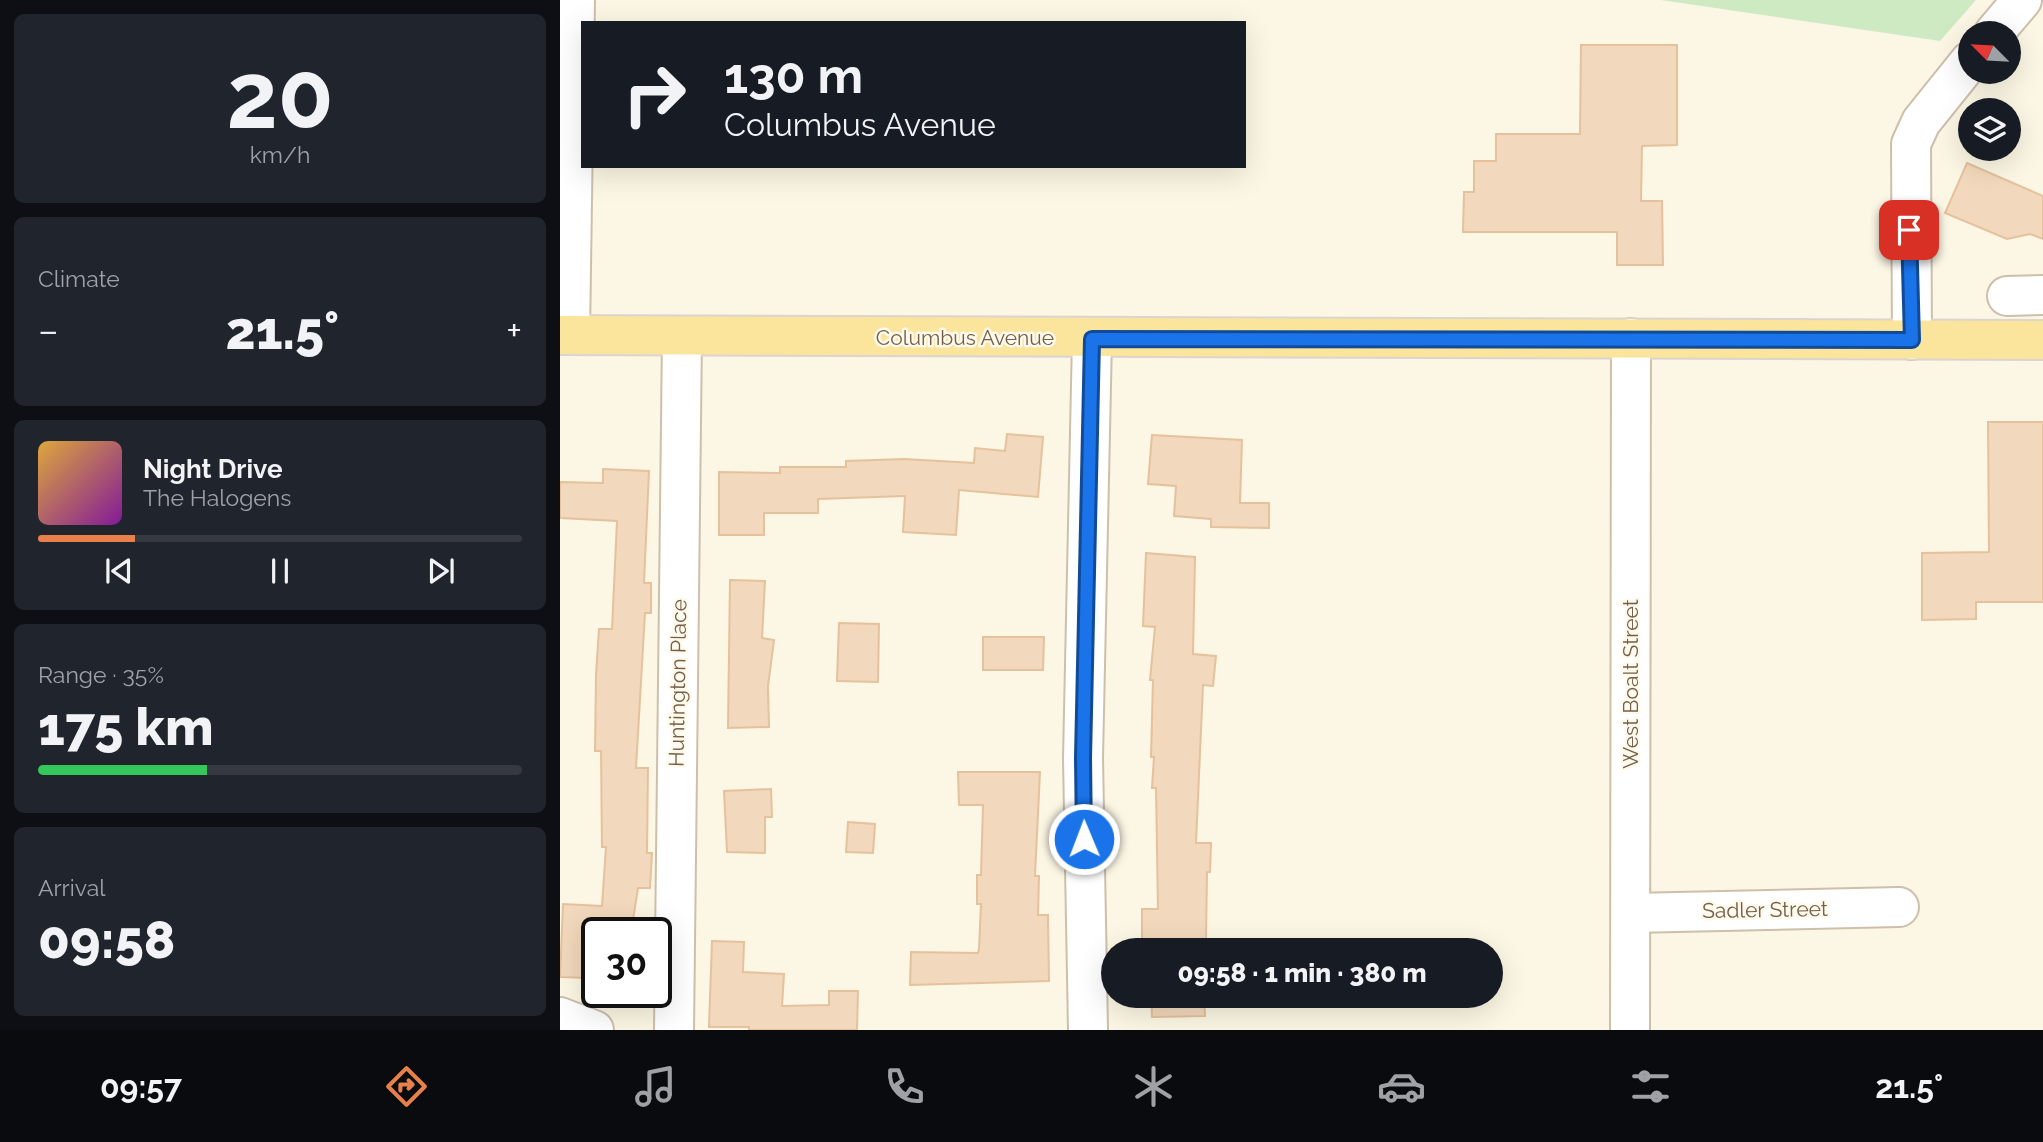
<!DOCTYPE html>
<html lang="en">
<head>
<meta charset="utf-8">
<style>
  body { margin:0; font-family:Raleway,sans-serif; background:#20242c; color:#f1f3f6; height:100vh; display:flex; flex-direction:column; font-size:26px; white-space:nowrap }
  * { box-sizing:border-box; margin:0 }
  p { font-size:23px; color:#9ea1a6 }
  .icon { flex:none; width:38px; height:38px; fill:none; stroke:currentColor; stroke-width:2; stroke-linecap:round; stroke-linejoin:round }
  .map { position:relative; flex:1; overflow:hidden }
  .details { display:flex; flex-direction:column; gap:14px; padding:14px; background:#0d0f14; width:560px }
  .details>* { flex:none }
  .hud { position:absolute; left:21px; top:21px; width:665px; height:147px; border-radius:0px; box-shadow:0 7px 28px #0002; background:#171b24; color:#f1f3f6; overflow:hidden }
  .needle { width:46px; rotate:294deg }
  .tools { position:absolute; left:1398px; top:21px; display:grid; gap:14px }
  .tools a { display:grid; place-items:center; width:63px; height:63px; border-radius:50%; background:#171b24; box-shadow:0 7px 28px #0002; font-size:35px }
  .speed { position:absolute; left:21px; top:917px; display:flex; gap:14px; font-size:35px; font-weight:700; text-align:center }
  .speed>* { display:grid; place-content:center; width:91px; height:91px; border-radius:50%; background:#171b24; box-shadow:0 7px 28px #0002; line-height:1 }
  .speed .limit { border:4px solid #111; border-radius:10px; background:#fff; color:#111 }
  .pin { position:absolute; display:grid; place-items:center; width:60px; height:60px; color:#fff; margin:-30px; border-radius:14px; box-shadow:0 4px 10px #0006 }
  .me { position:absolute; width:77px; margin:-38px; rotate:359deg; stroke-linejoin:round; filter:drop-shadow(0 0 5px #0008) }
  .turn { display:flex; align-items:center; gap:24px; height:147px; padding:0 28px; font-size:32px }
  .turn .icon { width:91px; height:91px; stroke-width:2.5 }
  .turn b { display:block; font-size:49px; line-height:60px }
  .big { font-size:52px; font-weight:800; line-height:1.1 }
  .details .widget { flex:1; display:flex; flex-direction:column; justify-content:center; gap:10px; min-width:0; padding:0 24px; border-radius:10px; background:#20242c }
  .details .dial { align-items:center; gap:0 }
  .dial b { font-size:91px; line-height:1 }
  .song { display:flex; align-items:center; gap:21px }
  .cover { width:84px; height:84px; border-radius:10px; background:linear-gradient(135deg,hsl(40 70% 55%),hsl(290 70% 35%)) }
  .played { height:7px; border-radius:4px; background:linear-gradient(90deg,#e78049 20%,#363941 20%) }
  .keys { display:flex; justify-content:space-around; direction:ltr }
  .heat { display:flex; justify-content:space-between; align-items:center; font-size:38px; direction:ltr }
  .charge { height:10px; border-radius:5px; background:linear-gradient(90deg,#34c759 35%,#363941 0) }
  .trip { position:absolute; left:541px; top:938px; width:402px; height:70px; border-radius:35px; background:#171b24; box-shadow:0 7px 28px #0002; font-weight:800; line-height:70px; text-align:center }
  .tabs { display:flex; height:112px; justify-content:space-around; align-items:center; background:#090b0e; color:#9ea1a6 }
  .tabs .icon { width:49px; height:49px }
  .tabs .on { color:#e78049 }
  .tabs b { font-size:32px; color:#f1f3f6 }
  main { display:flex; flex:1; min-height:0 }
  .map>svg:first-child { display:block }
</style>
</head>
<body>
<main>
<section class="details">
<div class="widget dial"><b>20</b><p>km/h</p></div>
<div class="widget"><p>Climate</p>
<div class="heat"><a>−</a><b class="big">21.5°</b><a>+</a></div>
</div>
<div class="widget">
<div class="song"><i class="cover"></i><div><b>Night Drive</b><p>The Halogens</p></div></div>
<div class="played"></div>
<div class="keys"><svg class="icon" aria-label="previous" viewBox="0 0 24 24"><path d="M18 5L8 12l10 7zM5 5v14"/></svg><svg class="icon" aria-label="pause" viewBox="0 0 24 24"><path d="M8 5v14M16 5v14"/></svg><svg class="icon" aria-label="next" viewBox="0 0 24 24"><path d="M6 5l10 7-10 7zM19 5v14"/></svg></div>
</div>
<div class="widget"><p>Range · 35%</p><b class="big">175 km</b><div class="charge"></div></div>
<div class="widget"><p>Arrival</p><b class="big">09:58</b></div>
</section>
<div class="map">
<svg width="1483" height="1030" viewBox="0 0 1483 1030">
  <rect width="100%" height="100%" fill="#fcf6e4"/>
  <path fill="#ceeac3" d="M1101,0h315l-36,41z"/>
  <g fill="#f2d8bc" stroke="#e5c19c" stroke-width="2">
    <path d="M1021,45h96v100l-35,1 -1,55h21l1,64h-46v-33h-154l1,-40h10v-31h22v-27h84z"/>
    <path d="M1407,163l76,33v43l-13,-5 -23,5 -62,-26z"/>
    <path d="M1428,422h55v180h-67v17l-54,1v-67l67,-1z"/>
    <path d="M447,434l36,3 -5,60 -79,-7 -3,45 -53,-3 2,-36 -87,3v14h-54v22h-45v-63l61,1v-6h66v-6l58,-2 70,4 1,-15 30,3z"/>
    <path d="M592,435l90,5 -2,63h29v25l-58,-1v-8l-37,-3 2,-30 -28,-2z"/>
    <path d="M43,469l46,2 -5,112h7v30h-6l-9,155h12l-1,85h5l-2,35h-12l-7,45h-39l-2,45 -30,-1 3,-73 39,2 4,-59h-4l-1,-96h-6l1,-76 3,-46h13l5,-108 -57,-3v-36l43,1z"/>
    <path d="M586,553l49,4 -2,97 23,2 -3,30 -10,-1 -7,158h15l-1,29h-3l-1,69h-6l-1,9h-53l1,-10h-5v-31h16l-2,-121h-4l2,-31h-3l2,-77h-3l5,-53 -12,-1z"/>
    <path d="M170,580l35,1 -3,57 12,2 -6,46 1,41 -41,1z"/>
    <path d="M279,623l40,1 -1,58 -41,-1z"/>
    <path d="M423,637h61l-1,33h-60z"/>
    <path d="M398,772h82l-5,104h4l-1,39h10l1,66 -139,4 1,-33 67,1 1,-4 2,-45h-4v-29h4l2,-70h-24z"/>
    <path d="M211,789l1,28h-7v36l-38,-1 -3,-61z"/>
    <path d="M288,822l27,2 -2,29 -27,-1z"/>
    <path d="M152,941l32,1 -1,30 41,2 -2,32 47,-1v-14h29l-1,39h-108v-3h-40z"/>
    <path d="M591,996h53l1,20 -53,1z"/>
  </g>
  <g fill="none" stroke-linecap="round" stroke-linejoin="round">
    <defs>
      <g id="minor">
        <path d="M1434,33l28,-33"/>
        <path d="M1447,296l36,-1"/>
        <path d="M10,335l5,-335"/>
        <path d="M1352,340l-1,-196 10,-22 49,-61"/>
        <path d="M1071,913l268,-6"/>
        <path d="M0,1017l34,13"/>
        <path d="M114,1030l8,-694"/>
        <path d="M528,1030l-5,-272 9,-419"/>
        <path d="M1070,1030l1,-692"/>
      </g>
      <path id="major" d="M0,335l1483,5"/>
    </defs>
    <use href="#minor" stroke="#cebfab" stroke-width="42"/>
    <use href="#major" stroke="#dbd5d0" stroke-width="42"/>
    <use href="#minor" stroke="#fff" stroke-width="38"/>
    <use href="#major" stroke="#fbe49c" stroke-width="38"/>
  </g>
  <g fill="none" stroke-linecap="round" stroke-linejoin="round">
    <defs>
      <path id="route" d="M524,839l-1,-81 9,-419 820,1 -3,-110"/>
    </defs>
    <use href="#route" stroke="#114b97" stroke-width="18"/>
    <use href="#route" stroke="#1a73e8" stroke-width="12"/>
  </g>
  <g text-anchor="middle" stroke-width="5" stroke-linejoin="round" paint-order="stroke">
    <g font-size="21" fill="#755f4a" stroke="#fffaeb">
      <text x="405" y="345">Columbus Avenue</text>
      <text transform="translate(118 683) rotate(-89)" y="7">Huntington Place</text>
      <text transform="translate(1071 684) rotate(-90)" y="7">West Boalt Street</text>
      <text transform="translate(1205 910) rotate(-1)" y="7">Sadler Street</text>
    </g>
  </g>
</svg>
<div class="tools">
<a><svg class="needle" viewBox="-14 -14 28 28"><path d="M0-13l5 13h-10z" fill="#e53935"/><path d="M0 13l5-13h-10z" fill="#9ea1a6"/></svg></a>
<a><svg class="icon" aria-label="layers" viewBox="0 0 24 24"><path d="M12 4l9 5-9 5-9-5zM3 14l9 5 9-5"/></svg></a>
</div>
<div class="speed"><div class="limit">30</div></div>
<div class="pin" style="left:1349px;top:230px;background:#d93025"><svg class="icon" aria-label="arrive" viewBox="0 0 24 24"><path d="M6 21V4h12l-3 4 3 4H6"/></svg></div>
<svg class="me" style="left:524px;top:839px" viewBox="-20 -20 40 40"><circle r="17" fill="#1a73e8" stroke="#fff" stroke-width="3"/><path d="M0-11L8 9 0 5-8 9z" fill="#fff"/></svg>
<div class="trip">09:58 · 1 min · 380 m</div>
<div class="hud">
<div class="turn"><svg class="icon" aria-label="right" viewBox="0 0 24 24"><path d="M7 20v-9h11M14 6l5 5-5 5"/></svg><div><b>130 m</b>Columbus Avenue</div></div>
</div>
</div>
</main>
<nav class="tabs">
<b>09:57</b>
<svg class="icon on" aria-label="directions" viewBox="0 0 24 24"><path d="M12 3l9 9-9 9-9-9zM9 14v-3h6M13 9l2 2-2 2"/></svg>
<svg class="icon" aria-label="music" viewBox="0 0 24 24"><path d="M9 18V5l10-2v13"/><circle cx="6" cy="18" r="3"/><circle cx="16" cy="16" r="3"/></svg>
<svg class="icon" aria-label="phone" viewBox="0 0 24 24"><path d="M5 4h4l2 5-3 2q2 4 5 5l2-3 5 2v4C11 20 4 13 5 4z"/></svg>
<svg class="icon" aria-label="climate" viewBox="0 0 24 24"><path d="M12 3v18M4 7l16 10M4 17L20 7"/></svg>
<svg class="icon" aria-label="car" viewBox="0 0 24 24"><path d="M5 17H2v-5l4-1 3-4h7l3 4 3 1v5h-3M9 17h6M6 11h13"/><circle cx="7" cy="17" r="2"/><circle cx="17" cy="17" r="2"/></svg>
<svg class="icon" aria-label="filters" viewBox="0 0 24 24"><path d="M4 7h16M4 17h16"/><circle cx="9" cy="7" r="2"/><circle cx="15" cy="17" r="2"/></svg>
<b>21.5°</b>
</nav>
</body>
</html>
